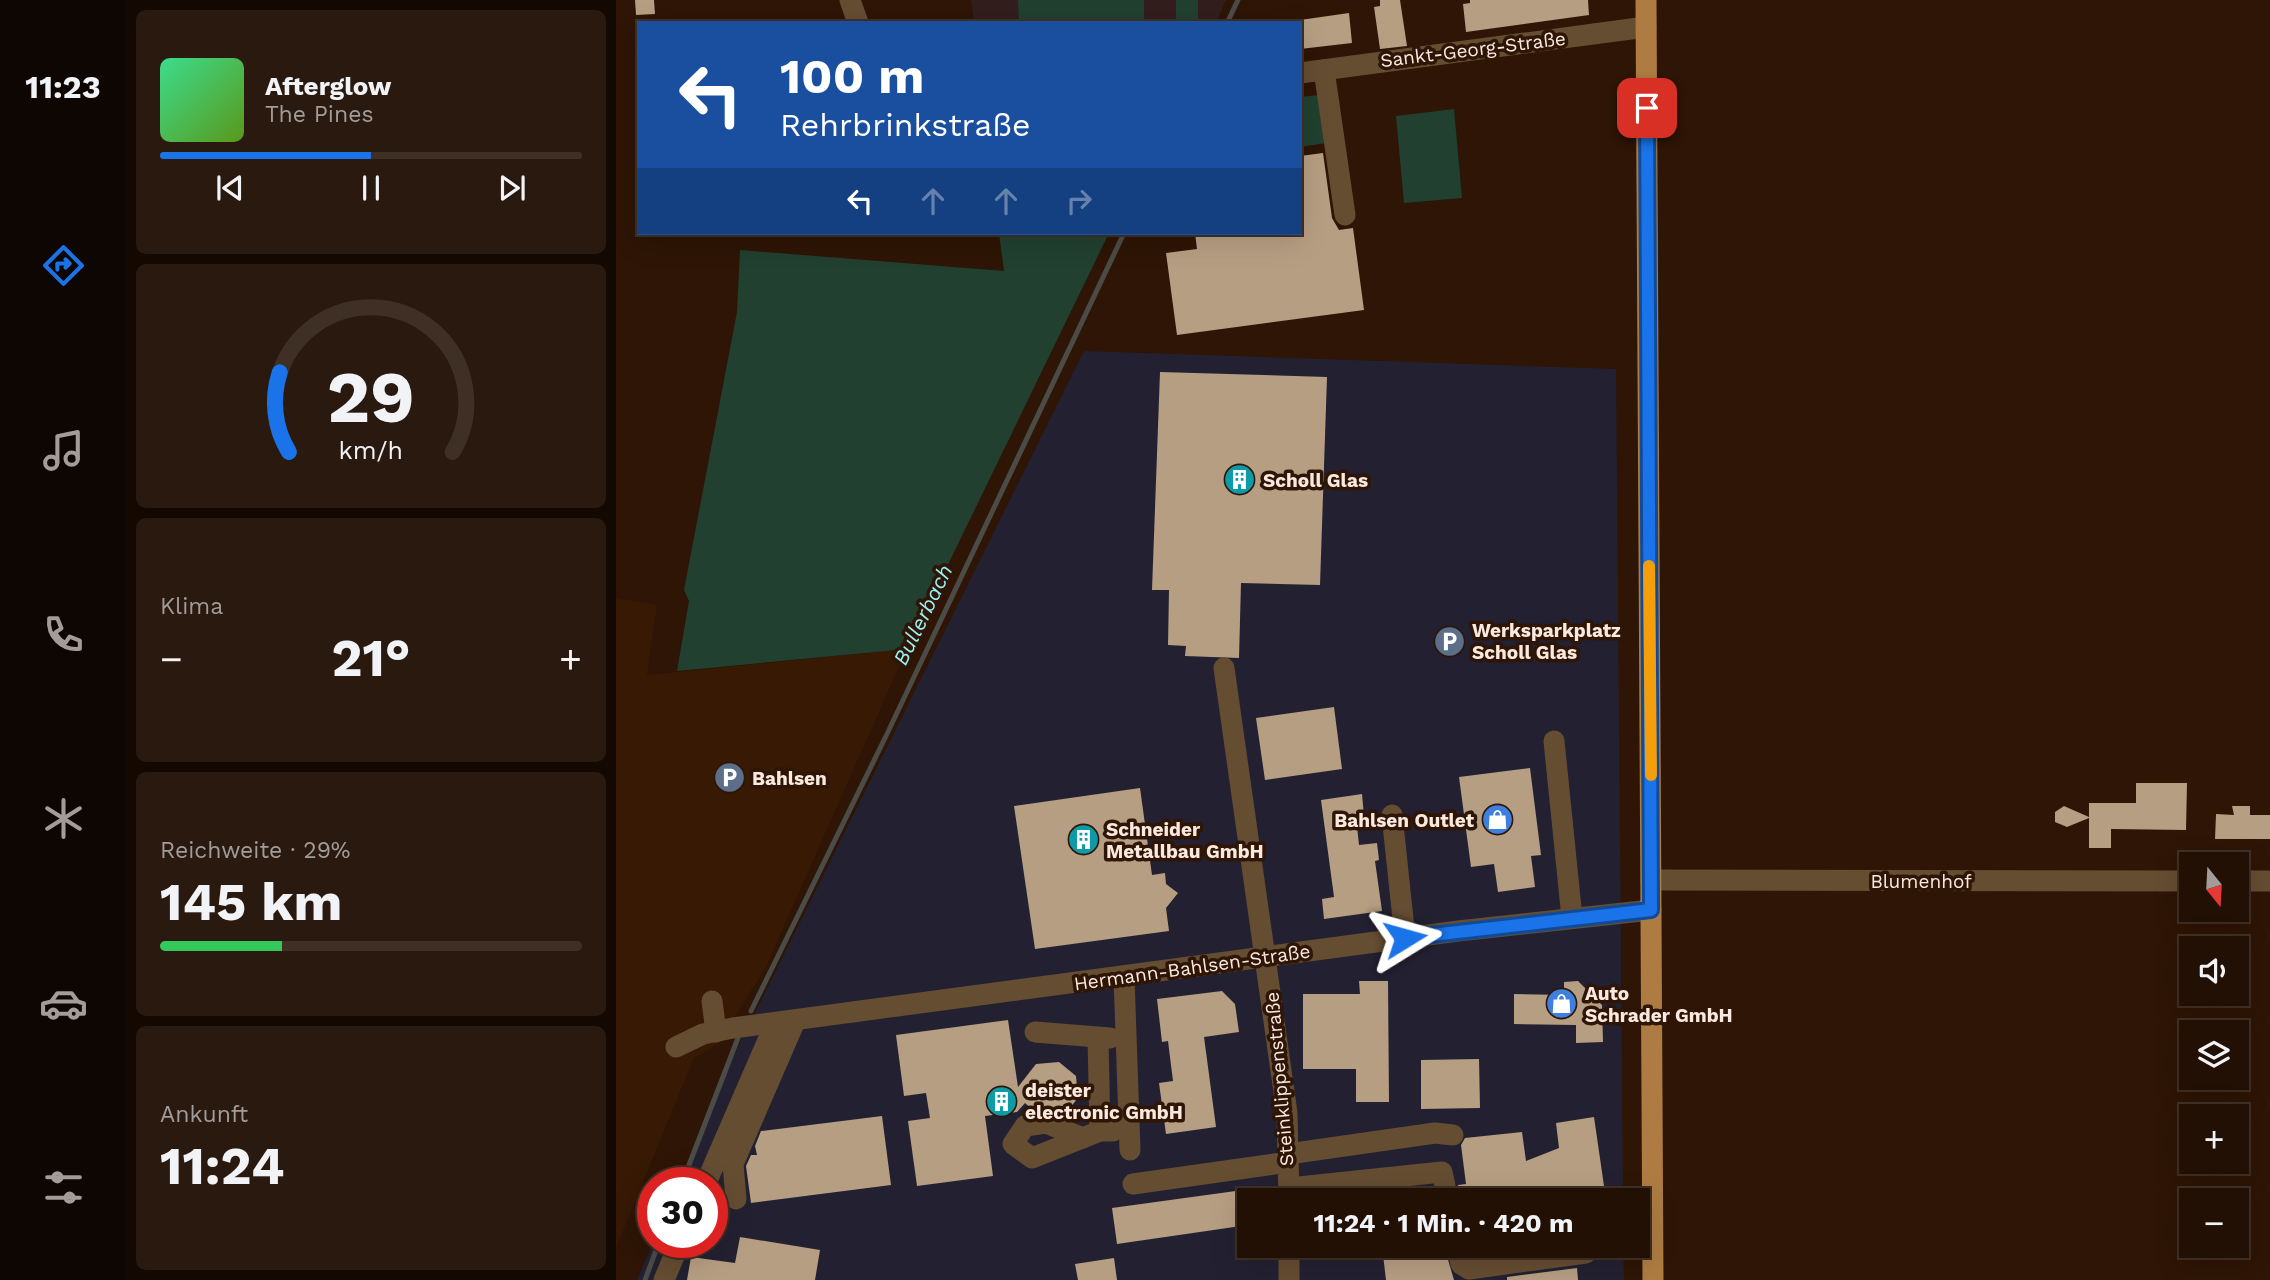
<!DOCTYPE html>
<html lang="de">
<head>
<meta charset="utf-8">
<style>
  body { margin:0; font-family:"Work Sans",sans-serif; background:#2a190e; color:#f1f3f6; height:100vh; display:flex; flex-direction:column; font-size:26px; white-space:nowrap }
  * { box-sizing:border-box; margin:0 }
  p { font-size:23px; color:#a29d9a }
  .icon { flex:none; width:38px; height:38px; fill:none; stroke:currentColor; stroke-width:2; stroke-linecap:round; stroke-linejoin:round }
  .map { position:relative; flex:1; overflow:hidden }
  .sheet { display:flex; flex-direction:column; gap:10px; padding:10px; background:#130902; width:490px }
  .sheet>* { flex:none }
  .hud { position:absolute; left:21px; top:21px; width:665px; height:214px; border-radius:0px; box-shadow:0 7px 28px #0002,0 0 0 2px #3f3026; background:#1a4fa0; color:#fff; overflow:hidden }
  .needle { width:46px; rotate:162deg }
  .buttons { position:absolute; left:1563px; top:852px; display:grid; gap:14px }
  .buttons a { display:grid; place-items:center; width:70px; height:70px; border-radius:0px; background:#221004; box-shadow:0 7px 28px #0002,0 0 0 2px #3f3026; font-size:35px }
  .speed { position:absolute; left:21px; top:1167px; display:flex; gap:14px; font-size:35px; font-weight:700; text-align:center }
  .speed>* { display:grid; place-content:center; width:91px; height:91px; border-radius:50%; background:#221004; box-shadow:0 7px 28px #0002,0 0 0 2px #3f3026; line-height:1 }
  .speed .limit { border:10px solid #d22; background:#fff; color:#111 }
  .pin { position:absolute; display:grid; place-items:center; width:60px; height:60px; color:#fff; margin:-30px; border-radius:14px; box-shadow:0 4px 10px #0006 }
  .me { position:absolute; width:77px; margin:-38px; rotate:82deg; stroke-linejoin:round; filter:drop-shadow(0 0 5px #0008) }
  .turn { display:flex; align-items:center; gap:24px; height:147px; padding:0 28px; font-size:32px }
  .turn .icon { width:91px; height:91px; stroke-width:2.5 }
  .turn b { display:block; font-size:49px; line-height:60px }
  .lanes { display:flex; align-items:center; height:66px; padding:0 28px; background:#0003; justify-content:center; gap:35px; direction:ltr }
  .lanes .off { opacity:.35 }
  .big { font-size:52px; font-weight:700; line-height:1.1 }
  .sheet .card { flex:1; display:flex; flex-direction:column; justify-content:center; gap:10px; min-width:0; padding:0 24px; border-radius:10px; background:#2a190e }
  .sheet .dial { align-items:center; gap:0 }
  .dial svg { height:182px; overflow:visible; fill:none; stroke:#3f3026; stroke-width:7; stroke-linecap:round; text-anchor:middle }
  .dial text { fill:#f1f3f6; stroke:none }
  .song { display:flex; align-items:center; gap:21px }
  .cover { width:84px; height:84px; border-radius:10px; background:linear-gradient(135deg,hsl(150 70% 55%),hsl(90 70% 35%)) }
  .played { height:7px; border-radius:4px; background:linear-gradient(90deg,#1a73e8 50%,#3f3026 50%) }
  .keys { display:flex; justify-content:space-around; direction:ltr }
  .heat { display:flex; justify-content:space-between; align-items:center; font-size:38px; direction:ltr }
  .charge { height:10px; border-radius:5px; background:linear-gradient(90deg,#34c759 29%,#3f3026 0) }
  .trip { position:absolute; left:621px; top:1188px; width:413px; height:70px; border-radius:0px; background:#221004; box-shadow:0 7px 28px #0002,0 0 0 2px #3f3026; font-weight:700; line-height:70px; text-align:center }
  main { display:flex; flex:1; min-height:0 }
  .tabs { display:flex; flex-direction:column; width:126px; justify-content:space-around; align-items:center; background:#0e0602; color:#a29d9a }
  .tabs .icon { width:49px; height:49px }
  .tabs .active { color:#1a73e8 }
  .tabs b { font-size:32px; color:#f1f3f6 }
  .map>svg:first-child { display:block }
</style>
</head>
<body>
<main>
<nav class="tabs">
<b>11:23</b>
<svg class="icon active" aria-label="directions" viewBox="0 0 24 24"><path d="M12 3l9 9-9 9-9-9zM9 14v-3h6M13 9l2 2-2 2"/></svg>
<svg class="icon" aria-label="music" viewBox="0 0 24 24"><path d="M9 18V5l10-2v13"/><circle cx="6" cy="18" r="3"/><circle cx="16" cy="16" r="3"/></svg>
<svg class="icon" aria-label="phone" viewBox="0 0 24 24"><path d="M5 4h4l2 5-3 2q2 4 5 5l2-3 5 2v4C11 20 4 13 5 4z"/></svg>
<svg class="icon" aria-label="climate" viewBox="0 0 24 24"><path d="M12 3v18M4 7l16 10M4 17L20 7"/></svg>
<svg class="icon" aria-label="car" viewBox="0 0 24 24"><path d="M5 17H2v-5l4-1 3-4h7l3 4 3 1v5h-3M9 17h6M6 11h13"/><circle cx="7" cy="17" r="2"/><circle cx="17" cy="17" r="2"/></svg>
<svg class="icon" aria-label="filters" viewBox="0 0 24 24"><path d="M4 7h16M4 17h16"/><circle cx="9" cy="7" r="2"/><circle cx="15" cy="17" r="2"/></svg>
</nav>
<section class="sheet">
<div class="card">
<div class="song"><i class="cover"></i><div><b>Afterglow</b><p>The Pines</p></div></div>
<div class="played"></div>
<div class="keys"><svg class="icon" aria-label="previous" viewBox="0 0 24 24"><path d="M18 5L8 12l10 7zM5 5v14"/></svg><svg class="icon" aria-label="pause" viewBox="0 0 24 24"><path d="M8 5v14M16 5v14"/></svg><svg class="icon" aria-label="next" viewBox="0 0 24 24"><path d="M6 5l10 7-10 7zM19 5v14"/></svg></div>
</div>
<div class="card dial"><svg viewBox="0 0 100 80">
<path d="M14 69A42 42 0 1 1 86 69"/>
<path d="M14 69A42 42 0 0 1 10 34" stroke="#1a73e8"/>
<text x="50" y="56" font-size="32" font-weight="700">29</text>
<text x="50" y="72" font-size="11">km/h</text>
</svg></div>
<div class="card"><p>Klima</p>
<div class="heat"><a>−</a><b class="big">21°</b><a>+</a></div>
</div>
<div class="card"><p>Reichweite · 29%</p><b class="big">145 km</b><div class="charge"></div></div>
<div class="card"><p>Ankunft</p><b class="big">11:24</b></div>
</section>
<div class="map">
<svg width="1654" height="1280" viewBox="0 0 1654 1280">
  <rect width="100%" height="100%" fill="#2e1505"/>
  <path fill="#232131" d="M468,351l532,18 7,831h-373v46h373l1,34h-987l16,-37 59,-1v-59h-33l59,-136z"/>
  <path fill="#371904" d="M0,598l41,7 -10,70 260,-26 -141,318 -32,51 -2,18 -38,22 -78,190z"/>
  <path fill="#311e1d" d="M355,0h255l-10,23h-242z"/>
  <g fill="#21402f">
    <path d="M402,0h126v23h-125z"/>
    <rect x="560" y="0" width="22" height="23"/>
    <path d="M703,95l7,48 -26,4v-50z"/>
    <path d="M838,109l8,89 -58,5 -8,-87z"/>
    <path d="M383,233h110l-202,416 -230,22 12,-70 -5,-11 53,-278 3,-62 264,21z"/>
  </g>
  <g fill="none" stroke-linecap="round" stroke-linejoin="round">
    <g stroke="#4b4b48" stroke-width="5">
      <path d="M611,23l11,-23"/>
      <path d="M135,1011l136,-277 237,-501"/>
      <path d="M66,1183l56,-145"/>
      <path d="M29,1280l14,-38"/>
    </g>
  </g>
  <g fill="#b69e82">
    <path d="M19,0h19l1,14 -19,1z"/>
    <path d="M764,0h20l7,46 -27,3 -6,-42 6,-1z"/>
    <path d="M854,0h118l1,15 -123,17 -3,-28 7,-1z"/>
    <path d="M733,13l3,30 -52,6v-29z"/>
    <path d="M707,153l9,65 7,12 14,-2 11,82 -187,25 -11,-82 31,-4 -2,-16h105v-77z"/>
    <path d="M544,372l167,5 -7,208 -79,-2 -2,75 -54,-2 1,-10 -18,-1 1,-55h-17z"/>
    <path d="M718,707l8,62 -77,11 -9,-62z"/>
    <path d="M914,768l11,87 -10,1 4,31 -37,5 -4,-28 -23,3 -12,-90z"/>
    <path d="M1520,783h51l-1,47 -75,-1v19h-22v-30l-22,9 -12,-5v-10l9,-6 25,11v-14h47z"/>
    <path d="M524,788l12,87 13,-2 1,11 12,9 -12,15 3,23 -134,18 -21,-143z"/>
    <path d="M746,794l2,22 -8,1 3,28 18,-2 2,17 -4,1 7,50 -58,8 -2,-20 12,-2 -13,-97z"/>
    <path d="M1616,806h18v9h20v24h-55l1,-25 18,1z"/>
    <path d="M743,981h29l1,121h-33v-33h-53v-75h57z"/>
    <path d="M962,981l24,24 1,37 -27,1v-18l-62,-1v-30l50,1v-13z"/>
    <path d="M606,991l13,13 4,28 -35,5 12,90 -50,7 -7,-51 14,-2 -5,-40 -6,1 -5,-43z"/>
    <path d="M392,1020l10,67 18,-23 23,-2 17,14 2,22 -14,17 -14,-4h-16l-9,-8 -8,9 -32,4 8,60 -76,10 -9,-65 22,-3 -4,-25 -22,3 -8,-61z"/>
    <path d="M863,1059l1,49 -59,1v-49z"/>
    <path d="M266,1116l9,69 -140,18 -5,-37 5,-11h6l-2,-9 6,-15z"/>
    <path d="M978,1117l10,69 -18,3 1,11h-126l-3,-15 8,-1 -5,-39 4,-7 57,-6 4,29 33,-13 -3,-25z"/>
    <path d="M816,1188l3,12h-36v-8z"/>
    <path d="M627,1190l5,35 -131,19 -5,-36z"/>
    <path d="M124,1237l80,13 -5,30h-128l4,-23 44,6z"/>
    <path d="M766,1246h62l10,34h-68z"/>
    <path d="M498,1258l3,22h-39l-3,-16z"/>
    <path d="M961,1268l1,12h-71v-3z"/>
  </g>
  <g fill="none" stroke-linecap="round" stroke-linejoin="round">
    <g stroke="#654d32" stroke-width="21">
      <path d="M234,0l8,23"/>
      <path d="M708,70l21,145"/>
      <path d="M684,73l346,-46"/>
      <path d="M608,668l63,445 2,87"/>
      <path d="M938,741l18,177"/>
      <path d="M776,815l13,123"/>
      <path d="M1035,880l540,1"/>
      <path d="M1620,881h34"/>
      <path d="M508,977l6,173"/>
      <path d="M96,1001l4,31"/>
      <path d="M419,1032l75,6"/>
      <path d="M482,1038l2,93h13"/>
      <path d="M60,1047l27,-13 30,-6 725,-97 193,-21"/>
      <path d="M467,1138l-37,-15 -21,3 -12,18 19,14 68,-27"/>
      <path d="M672,1154l147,-21 18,2"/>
      <path d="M90,1183l69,-159"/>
      <path d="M517,1184l155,-22"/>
      <path d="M673,1188l153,-16 6,28"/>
      <path d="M120,1199l-3,-35 62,-143"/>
      <path d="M673,1246v34"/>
      <path d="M841,1246l4,18 8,5 117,-16"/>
      <path d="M48,1280l16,-38"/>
    </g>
    <path stroke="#ae7c42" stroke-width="21" d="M1030,0l7,1280"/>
  </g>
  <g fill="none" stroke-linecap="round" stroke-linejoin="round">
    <defs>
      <path id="route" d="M789,938l246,-28 -4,-802"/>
    </defs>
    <use href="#route" stroke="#114b97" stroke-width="18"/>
    <use href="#route" stroke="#1a73e8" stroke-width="12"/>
    <path stroke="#f59e0b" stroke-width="12" d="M1033,566l2,209"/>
  </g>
  <defs>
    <symbol id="building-disc" viewBox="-11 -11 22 22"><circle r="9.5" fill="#0f9aa8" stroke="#2e1505"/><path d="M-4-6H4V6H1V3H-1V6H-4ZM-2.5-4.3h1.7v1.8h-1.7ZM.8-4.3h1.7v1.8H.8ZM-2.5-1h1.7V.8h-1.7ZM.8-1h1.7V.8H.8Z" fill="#fff"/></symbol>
    <symbol id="parking-disc" viewBox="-11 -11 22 22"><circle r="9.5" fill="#5c6f8a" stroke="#2e1505"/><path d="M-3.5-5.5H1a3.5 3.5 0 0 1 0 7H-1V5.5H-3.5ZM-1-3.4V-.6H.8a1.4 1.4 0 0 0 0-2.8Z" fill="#fff"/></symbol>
    <symbol id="shop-disc" viewBox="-11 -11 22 22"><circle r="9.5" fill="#3f7fe0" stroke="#2e1505"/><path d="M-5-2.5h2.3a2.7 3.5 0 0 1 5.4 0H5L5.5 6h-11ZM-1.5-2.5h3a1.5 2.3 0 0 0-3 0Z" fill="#fff"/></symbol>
  </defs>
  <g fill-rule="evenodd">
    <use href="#building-disc" x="606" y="462" width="35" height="35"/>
    <use href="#parking-disc" x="816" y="624" width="35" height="35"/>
    <use href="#parking-disc" x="96" y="760" width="35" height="35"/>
    <use href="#shop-disc" x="864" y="802" width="35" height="35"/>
    <use href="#building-disc" x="450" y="822" width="35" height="35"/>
    <use href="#shop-disc" x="928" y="986" width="35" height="35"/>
    <use href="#building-disc" x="368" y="1084" width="35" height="35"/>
  </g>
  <g text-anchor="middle" stroke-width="7" stroke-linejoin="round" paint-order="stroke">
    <g font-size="19" fill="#fbe9df" stroke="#2e1505">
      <text transform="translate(857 49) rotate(-7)" y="7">Sankt-Georg-Straße</text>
      <text x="1305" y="888">Blumenhof</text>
      <text transform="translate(576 967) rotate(-8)" y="7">Hermann-Bahlsen-Straße</text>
      <text transform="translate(663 1079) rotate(-95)" y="7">Steinklippenstraße</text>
    </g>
    <g font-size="19" font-weight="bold" fill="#fbe9df" stroke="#2e1505" text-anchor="start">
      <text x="647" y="487">Scholl Glas</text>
      <text x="856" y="637">Werksparkplatz<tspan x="856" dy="22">Scholl Glas</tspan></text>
      <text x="136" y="785">Bahlsen</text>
      <text x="858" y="827" text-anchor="end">Bahlsen Outlet</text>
      <text x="490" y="836">Schneider<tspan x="490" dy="22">Metallbau GmbH</tspan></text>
      <text x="969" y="1000">Auto<tspan x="969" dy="22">Schrader GmbH</tspan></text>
      <text x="409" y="1097">deister<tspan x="409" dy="22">electronic GmbH</tspan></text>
    </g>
    <g font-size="21" font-style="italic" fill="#9af0f5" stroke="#2e1505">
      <text transform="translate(307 615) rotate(-64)" y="7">Bullerbach</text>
    </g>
  </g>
</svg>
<div class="buttons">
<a><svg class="needle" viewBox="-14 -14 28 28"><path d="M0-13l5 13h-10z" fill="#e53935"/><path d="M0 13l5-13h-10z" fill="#a29d9a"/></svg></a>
<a><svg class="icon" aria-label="sound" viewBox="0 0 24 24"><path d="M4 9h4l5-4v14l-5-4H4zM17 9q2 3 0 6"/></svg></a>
<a><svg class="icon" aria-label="layers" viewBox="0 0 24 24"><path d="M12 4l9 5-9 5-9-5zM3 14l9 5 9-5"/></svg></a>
<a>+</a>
<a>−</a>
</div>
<div class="speed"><div class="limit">30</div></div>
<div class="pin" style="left:1031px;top:108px;background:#d93025"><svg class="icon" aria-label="arrive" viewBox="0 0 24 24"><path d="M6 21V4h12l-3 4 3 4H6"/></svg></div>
<svg class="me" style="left:789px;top:938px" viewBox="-20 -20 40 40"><path d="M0-17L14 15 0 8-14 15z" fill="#1a73e8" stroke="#fff" stroke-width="4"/></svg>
<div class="trip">11:24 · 1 Min. · 420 m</div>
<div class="hud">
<div class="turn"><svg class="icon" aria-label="left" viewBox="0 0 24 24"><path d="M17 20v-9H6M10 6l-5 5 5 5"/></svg><div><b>100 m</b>Rehrbrinkstraße</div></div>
<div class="lanes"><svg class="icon" aria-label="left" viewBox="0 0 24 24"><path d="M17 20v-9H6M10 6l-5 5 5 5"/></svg><svg class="icon off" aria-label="ahead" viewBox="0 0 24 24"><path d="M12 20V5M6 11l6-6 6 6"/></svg><svg class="icon off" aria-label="ahead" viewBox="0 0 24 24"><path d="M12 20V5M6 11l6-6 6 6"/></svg><svg class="icon off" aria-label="right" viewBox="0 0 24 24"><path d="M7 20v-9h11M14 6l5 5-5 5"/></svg></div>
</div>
</div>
</main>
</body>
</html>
